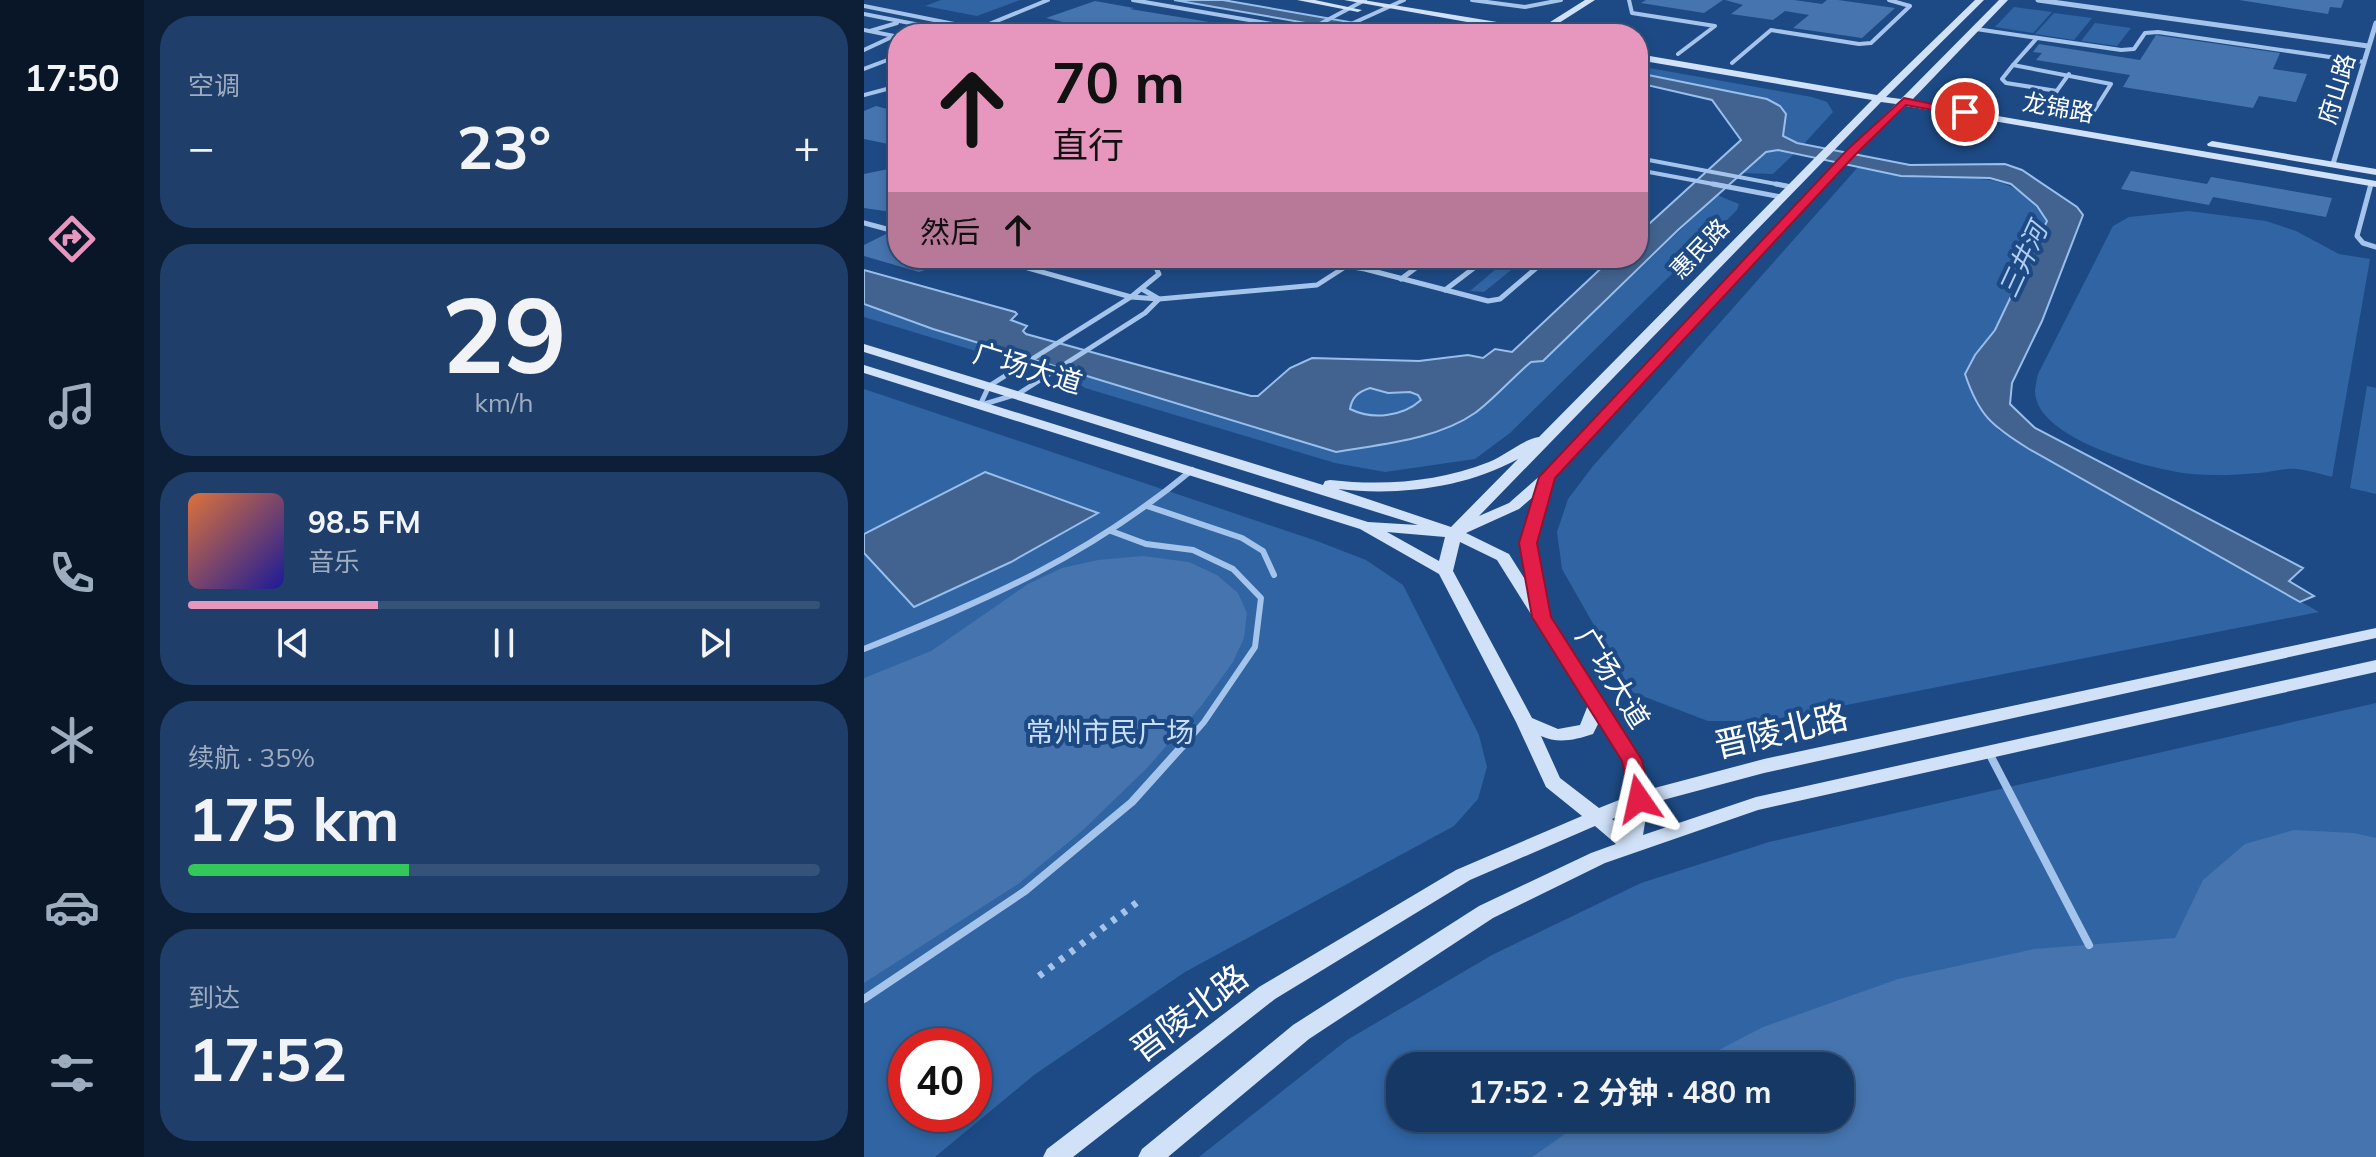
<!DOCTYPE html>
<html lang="zh">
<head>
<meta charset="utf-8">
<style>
  body { margin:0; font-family:Mulish,"Noto Sans SC",sans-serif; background:#1f3f6a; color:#f1f3f6; height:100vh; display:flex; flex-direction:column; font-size:30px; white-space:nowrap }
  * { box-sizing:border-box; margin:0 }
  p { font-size:26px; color:#9eacbf }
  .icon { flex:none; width:44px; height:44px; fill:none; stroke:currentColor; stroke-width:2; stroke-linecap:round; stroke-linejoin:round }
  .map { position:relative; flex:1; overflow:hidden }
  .details { display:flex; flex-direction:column; gap:16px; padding:16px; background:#0c1f37; width:720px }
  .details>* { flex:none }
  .banner { position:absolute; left:24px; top:24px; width:760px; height:244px; border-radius:32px; box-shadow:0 4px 12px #0003,0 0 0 2px #355278; background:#e797bd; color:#111; overflow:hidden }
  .speed { position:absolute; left:24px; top:1028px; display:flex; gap:16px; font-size:40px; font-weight:700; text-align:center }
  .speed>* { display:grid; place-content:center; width:104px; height:104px; border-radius:50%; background:#163864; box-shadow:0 4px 12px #0003,0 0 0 2px #355278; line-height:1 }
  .speed .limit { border:12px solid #d22; background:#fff; color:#111 }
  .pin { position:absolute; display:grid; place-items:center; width:68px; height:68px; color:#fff; margin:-34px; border:4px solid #fff; border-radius:50%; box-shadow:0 2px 8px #0007 }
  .me { position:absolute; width:88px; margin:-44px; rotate:349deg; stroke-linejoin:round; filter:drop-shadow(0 0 6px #0008) }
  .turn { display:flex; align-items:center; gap:28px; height:168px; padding:0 32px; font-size:36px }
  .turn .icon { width:104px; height:104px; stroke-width:2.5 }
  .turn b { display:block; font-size:56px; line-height:68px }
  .then { display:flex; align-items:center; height:76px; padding:0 32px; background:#0003; gap:16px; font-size:30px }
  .big { font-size:60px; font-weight:700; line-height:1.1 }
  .details .widget { flex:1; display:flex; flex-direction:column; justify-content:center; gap:12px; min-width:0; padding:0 28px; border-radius:32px; background:#1f3f6a }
  .details .dial { align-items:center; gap:0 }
  .dial b { font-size:104px; line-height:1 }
  .song { display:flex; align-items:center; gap:24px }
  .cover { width:96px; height:96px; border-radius:12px; background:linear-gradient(135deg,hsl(20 70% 55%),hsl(240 70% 35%)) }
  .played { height:8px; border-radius:4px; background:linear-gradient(90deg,#e797bd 30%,#355278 30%) }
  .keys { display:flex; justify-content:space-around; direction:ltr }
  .heat { display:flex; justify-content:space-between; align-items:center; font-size:44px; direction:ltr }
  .charge { height:12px; border-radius:6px; background:linear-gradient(90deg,#34c759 35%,#355278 0) }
  .trip { position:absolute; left:522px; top:1052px; width:468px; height:80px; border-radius:32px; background:#163864; box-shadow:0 4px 12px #0003,0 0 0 2px #355278; font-weight:700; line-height:80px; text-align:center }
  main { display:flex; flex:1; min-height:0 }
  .tab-bar { display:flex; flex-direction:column; width:144px; justify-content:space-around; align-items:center; background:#091628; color:#9eacbf }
  .tab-bar .icon { width:56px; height:56px }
  .tab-bar .selected { color:#e797bd }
  .tab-bar b { font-size:36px; color:#f1f3f6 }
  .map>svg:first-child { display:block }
</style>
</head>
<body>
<main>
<nav class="tab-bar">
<b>17:50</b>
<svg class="icon selected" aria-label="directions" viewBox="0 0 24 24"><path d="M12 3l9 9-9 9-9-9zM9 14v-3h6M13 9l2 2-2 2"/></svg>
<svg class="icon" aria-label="music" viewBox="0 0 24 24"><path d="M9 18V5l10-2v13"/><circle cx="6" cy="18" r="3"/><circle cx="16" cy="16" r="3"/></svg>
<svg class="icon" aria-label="phone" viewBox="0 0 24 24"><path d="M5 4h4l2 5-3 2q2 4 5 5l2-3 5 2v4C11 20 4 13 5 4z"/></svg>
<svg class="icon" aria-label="climate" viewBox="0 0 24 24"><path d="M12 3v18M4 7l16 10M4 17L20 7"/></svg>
<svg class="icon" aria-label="car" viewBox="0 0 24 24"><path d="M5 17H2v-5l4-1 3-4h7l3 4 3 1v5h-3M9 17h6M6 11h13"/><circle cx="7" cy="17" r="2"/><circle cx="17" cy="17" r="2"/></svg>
<svg class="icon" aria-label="filters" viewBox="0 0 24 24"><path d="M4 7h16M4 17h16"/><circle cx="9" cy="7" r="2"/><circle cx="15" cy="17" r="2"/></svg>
</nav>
<section class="details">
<div class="widget"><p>空调</p>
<div class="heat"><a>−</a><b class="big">23°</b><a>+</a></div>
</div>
<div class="widget dial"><b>29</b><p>km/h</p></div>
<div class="widget">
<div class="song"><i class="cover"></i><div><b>98.5 FM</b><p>音乐</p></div></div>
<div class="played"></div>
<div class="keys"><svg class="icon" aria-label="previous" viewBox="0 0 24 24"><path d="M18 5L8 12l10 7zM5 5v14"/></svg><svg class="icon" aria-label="pause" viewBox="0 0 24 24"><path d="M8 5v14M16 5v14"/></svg><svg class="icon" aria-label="next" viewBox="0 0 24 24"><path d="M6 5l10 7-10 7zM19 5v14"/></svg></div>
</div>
<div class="widget"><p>续航 · 35%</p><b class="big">175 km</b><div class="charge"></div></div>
<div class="widget"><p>到达</p><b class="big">17:52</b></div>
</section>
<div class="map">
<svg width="1512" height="1157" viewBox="0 0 1512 1157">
  <rect width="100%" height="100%" fill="#1d4a85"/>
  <g fill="#3064a3" fill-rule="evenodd">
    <path d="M77,0h79l-43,16 -52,-10z"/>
    <path d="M1150,7l38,5 -19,21 -38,-6z"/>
    <path d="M1190,13l38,5 -18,22 -39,-6z"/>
    <path d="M1231,23l36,5 -14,18 -36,-5z"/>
    <path d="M774,66l174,31 15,5 6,10 -30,33 -20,-9 -3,-30 -13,-7 -129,-26z"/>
    <path d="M914,150l16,4 -21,20 -31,-1 24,-21z"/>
    <path d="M994,167c22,5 44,10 68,11 54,2 86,-9 121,43l-52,109 -20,25 23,75 321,182 -554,109h-57l-76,-29 -70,-123 -5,-37 11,-33 25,-33z"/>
    <path d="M853,195l22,9 -2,6 -227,223 -35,26 -90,13 -50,-9 -250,-75 -12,-8 -2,-10 265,81 63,-10 33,-9 42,-19 57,-51 12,-1z"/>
    <path d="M1325,211l77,10 30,10 43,23 31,5 -38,218c-11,-3 -24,-7 -36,-8 -12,-1 -25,3 -37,4 -23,2 -45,3 -68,1 -38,-4 -154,-34 -156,-82 0,-6 2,-13 3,-18l75,-148 16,-9z"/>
    <path d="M645,258h17l-42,34 -14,-1z"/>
    <path d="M0,304l69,25 80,23h-34l-115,-35z"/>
    <path d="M1503,386l9,2v106l-26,-6z"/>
    <path d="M506,388l18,5 22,-1 9,3 2,5c-19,17 -49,20 -72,9 3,-12 9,-17 21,-21z"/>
    <path d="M0,389l453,152 49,19 37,25 76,150 8,32 -9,32 -24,27 -269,146 -151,103 -99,82h-71zM42,1046h68v68h-68z"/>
    <path d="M1512,703v454h-1177l148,-117 145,-85 149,-72 128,-41zM536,1066h440v52h-440z"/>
  </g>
  <g fill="#42638f" stroke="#98bfec" stroke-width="2" fill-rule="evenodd">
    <path d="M310,0h49l195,34h-49z"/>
    <path d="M774,73l129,26 13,7 6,8 -3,22 14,7 113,22 95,-1 17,6 55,37 6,8 -41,106 -30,62 -2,21 25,24 268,140 -14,13 25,15 -14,6 -271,-153c-37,-23 -50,-33 -64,-75l10,-19 20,-25 52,-109 -10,-15 -26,-22 -21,-6 -89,-2 -123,-26 -12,2 -88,78 -135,131 -12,1c-18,15 -38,38 -56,51 -39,27 -94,31 -139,39l-403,-123 -69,-25v-34l151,42 2,2 -6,6 16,6 -4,5 3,3 225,62h7l32,-28 22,-10 107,3 49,-6 15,3 12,-9 17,3 100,-94h26v-24l103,-94 -29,-40 -74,-17zM506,388l18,5 22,-1 8,3 3,5c-19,17 -49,20 -71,9 2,-12 8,-17 20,-21z"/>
    <path d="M121,472l113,41 -87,49 -97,45 -50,-54v-19z"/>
  </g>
  <g fill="#4574ae">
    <path d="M782,0h77l-19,13 -63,-10z"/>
    <path d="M861,0h69l28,4 5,-4h11l57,8 -33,30 -69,-10 16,-13 -24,-4 -12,9 -42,-6 12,-9z"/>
    <path d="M1375,0h105l-3,8 -11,-1 -2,7z"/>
    <path d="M231,1l39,7 -4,1 122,20 -10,5h-84l-56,-12 -14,6 -42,-10z"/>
    <path d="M1292,35l124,18 -7,16 34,5 -11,28 -37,-6 -6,12 -130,-21 7,-12 -94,-15 6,-7 -9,-1 6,-8 101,16z"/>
    <path d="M34,104l-4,6 4,1v35l-34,-7v-28l12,-5 11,3z"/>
    <path d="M34,167v46l-34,-5v-34z"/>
    <path d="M1267,171l76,13 4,-7 121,21 -6,19 -113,-20 -4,8 -88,-16z"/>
    <path d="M34,228v30h11l-8,4 24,8 -6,2 -55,-16v-11z"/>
    <path d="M279,556l46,6 28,13 21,18 9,20 -3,25 -11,24 -31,43 -54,62 -66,64 -64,53 -154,99v-305l67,-27 97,-67 34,-16 36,-8z"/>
    <path d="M1430,830l60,3 22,5v319h-844l56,-39h252v-52h-152l75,-39 135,-48 136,-30 141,-11 28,-58 42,-36z"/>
  </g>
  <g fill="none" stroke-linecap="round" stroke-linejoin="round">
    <path stroke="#a5c4eb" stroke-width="7" stroke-dasharray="5 8" stroke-linecap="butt" d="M175,976l104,-78"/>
    <g stroke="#a5c4eb" stroke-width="4">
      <path d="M269,0l197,34"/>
      <path d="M608,0l53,7 36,-7"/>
      <path d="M765,0l3,13 83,13 -37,28"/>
      <path d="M0,6l110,22"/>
      <path d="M0,14l81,16 32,-1 71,-29"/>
      <path d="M113,29l58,5"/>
      <path d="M1112,29l145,21 13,-1 11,-16 13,-1 206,30"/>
      <path d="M0,30l30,6 -30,14"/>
      <path d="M6,31l27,-8"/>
      <path d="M437,34l64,-34"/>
      <path d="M465,34l75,-34"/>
      <path d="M1173,38l-24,27 98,19 -24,38"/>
      <path d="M868,63l39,-33 88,14 12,-1 39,-37 -21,-6"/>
      <path d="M1149,65l-11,14 4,4 51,8"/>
      <path d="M0,69l34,-13"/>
      <path d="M0,95l34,-9"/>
      <path d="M1176,114l29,-40"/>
      <path d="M774,158l149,28"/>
      <path d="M774,170l86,16"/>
      <path d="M1506,186l1,-3"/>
    </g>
    <g stroke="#a5c4eb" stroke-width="5">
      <path d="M849,184l68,13"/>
      <path d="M912,184l15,3"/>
      <path d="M1507,184l-14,52 6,7 13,4"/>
      <path d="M0,223l34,9"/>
      <path d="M128,258l139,39 28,2 158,-14 42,-27"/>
      <path d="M434,258l67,11 123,32 12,-2 48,-41"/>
      <path d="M537,279l28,-21"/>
      <path d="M581,290l42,-32"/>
      <path d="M116,405l9,-19 142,-89 28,-23 -3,-6 -42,-10"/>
      <path d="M117,405l37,-11 127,-81 14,-14 -17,-10"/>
    </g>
    <g stroke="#a5c4eb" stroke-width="6">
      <path d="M283,506l95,32 21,13 11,24"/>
      <path d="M247,531l35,13 47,6 40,19 28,29 -6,49 -51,75 -20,23"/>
      <path d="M0,649c125,-50 223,-92 328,-179"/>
    </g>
    <g stroke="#a5c4eb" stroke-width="8">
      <path d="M1125,753l100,192"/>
      <path d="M0,999l161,-108 107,-89 53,-59"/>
    </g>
    <g stroke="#a5c4eb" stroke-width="5">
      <path d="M1174,0l330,46"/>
      <path d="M1469,164l43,-141"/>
    </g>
    <g fill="#d0e1f8" fill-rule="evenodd">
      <path d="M433,0h18l47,10 -4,2z"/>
      <path d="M480,0h19l176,29 46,-29h10l-47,30 10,4h-24z"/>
      <path d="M1111,0h9l-98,97 15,2 98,-99h9l-97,101 465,80v6l-470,-81 -50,48 -302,324 -18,65 10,61 -3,4 98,152 6,30 117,-31 612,-131v10l-612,135 -116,31 -5,31 113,-38 620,-137v12l-618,138 -153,53 -112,55 -184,121 -141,118h-30l4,-8 151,-124 186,-119 112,-53 25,-9 -21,-18 -125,54 -195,119 -202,158h-30l4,-8 212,-162 197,-117 126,-54 -36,-29 -30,-65 -77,-148 -79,-45 -496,-156v-8l504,157 50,3 -554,-173v-8l459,141 2,-4 5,-1c54,6 109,2 159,-18 17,-7 33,-22 50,-25l333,-337 -234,-40v-6l239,41zM1017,102l15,2 -48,46 -306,324 -33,29 -30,13zM654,459l-67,68 -113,-38c60,7 127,-1 180,-30zM670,496l-14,47 6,38 -17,-27 -43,-21 53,-24zM523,532l58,5 -6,24zM596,542l37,18 91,145 -8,20 -22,4 -26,-11 -79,-147zM735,722l24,38 6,36 -30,12 -39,-30 -19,-42c17,8 34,4 52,-2zM764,812l-3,17 -13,-10z"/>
      <path d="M1348,141l164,28v6l-168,-29 -1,-2z"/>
    </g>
  </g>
  <path fill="#e11d48" stroke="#92132f" stroke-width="2" d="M1040,98l66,14 -5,4 -59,-11 -50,49 -301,324 -18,65 14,74 91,143 8,39 -3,5h-16l-9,-43 -90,-144 -13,-74 20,-66 309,-328z"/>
  <g text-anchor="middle" stroke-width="8" stroke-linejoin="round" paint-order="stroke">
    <g font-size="24" fill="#fff" stroke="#1d4a85">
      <text transform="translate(1473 89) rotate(-73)" y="8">府山路</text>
      <text transform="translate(1194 108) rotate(10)" y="8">龙锦路</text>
      <text transform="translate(836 249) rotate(-46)" y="8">惠民路</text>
    </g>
    <g font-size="26" font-style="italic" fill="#b0cef2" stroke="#1d4a85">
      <text transform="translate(1159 260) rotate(-65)" y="9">三井河</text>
    </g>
    <g font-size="28" fill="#fff" stroke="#1d4a85">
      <text transform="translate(164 368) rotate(17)" y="10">广场大道</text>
      <text transform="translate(749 678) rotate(58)" y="10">广场大道</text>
    </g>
    <g font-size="28" fill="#c9def8" stroke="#1d4a85">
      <text x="246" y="742">常州市民广场</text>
    </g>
    <g font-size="34" fill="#fff" stroke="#1d4a85">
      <text transform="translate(917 731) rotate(-13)" y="12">晋陵北路</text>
      <text transform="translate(325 1013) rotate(-37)" y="12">晋陵北路</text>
    </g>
  </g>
</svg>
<div class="speed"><div class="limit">40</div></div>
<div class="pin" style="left:1101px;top:112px;background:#d93025"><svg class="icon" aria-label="arrive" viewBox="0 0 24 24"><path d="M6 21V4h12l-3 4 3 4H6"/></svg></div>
<svg class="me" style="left:775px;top:799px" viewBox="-20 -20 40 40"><path d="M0-17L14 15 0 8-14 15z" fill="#e11d48" stroke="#fff" stroke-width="4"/></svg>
<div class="trip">17:52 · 2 分钟 · 480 m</div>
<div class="banner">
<div class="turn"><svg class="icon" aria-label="ahead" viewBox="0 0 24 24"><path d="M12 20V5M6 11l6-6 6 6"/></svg><div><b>70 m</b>直行</div></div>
<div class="then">然后<svg class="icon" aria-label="ahead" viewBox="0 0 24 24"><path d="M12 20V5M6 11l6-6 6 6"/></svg></div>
</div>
</div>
</main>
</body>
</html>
